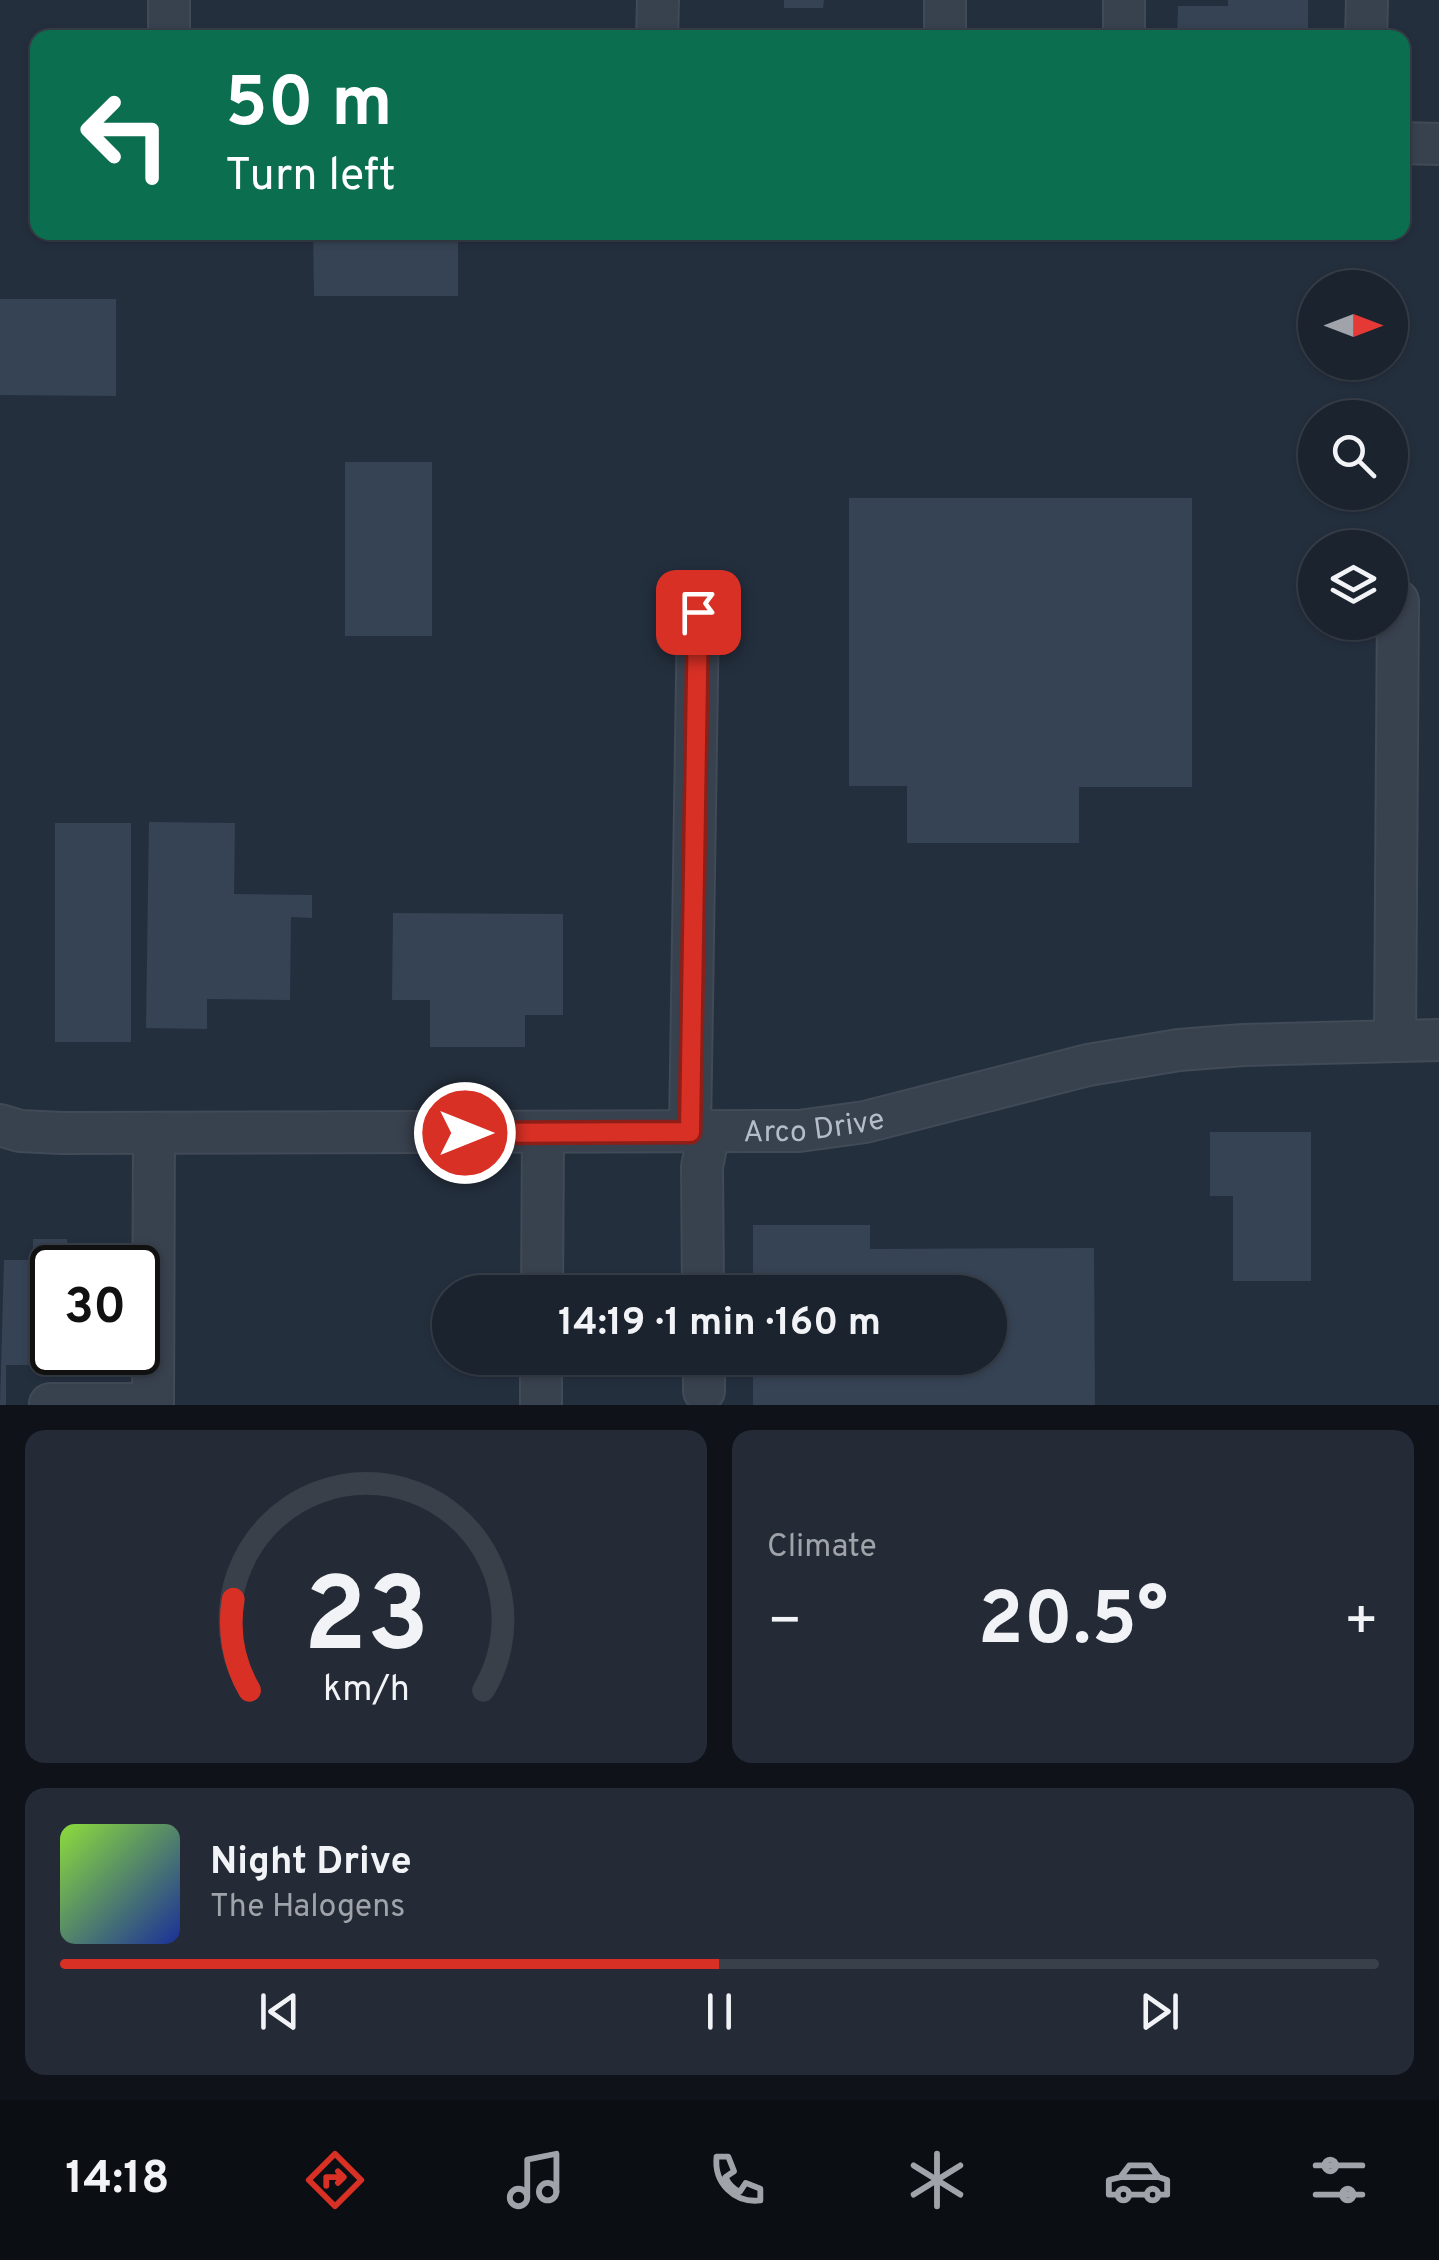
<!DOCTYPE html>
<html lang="en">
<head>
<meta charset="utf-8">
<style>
  body { margin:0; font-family:Overpass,sans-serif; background:#242b36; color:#f1f3f6; height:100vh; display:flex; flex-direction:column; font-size:38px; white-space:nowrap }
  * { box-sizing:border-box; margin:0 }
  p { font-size:32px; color:#a0a4aa }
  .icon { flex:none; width:55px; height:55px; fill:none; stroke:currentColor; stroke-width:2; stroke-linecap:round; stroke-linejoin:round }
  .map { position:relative; height:1405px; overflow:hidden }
  .sheet { display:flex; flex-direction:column; gap:25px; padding:25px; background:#0f1319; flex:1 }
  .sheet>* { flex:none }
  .hud { position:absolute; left:30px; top:30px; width:1380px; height:210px; border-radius:20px; box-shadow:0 2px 8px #0004,0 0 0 2px #39404a; background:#0b6e4f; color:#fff; overflow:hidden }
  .needle { width:65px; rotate:90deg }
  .buttons { position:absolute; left:1298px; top:270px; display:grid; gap:20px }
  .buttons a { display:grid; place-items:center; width:110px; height:110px; border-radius:50%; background:#1b232e; box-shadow:0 2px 8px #0004,0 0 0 2px #39404a; font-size:50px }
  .speed { position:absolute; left:30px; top:1245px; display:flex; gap:20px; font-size:50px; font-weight:700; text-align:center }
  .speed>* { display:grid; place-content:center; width:130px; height:130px; border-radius:50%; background:#1b232e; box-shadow:0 2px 8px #0004,0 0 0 2px #39404a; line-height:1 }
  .speed .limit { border:5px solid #111; border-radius:15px; background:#fff; color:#111 }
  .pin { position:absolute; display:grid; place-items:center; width:85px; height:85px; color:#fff; margin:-42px; border-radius:20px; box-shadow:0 5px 15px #0006 }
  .me { position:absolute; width:110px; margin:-55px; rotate:90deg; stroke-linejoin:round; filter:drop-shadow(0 0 8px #0008) }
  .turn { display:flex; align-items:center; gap:35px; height:210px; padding:0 30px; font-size:45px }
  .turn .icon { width:130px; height:130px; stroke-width:2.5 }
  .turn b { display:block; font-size:70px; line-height:85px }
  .big { font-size:75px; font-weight:700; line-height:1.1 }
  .sheet .tile { flex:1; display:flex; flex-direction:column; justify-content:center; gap:15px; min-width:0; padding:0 35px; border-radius:20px; background:#242b36 }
  .sheet .dial { align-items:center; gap:0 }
  .dial svg { height:260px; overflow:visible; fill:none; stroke:#39404a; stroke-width:7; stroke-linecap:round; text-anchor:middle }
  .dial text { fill:#f1f3f6; stroke:none }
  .song { display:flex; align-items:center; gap:30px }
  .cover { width:120px; height:120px; border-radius:15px; background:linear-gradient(135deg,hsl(90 70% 55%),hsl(230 70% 35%)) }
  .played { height:10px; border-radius:5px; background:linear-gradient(90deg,#d93025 50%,#39404a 50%) }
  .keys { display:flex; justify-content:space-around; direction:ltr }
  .heat { display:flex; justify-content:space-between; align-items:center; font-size:55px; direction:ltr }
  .sheet .tiles { flex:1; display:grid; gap:25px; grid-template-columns:1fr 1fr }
  .tile:last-child { grid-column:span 2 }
  .trip { position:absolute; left:432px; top:1275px; width:575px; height:100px; border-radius:50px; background:#1b232e; box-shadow:0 2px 8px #0004,0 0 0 2px #39404a; font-weight:700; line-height:100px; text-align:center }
  .dock { display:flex; height:160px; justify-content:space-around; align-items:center; background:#0b0e12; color:#a0a4aa }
  .dock .icon { width:70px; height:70px }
  .dock .selected { color:#d93025 }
  .dock b { font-size:45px; color:#f1f3f6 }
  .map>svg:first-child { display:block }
</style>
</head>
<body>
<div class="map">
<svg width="1439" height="1405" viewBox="0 0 1439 1405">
  <rect width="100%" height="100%" fill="#242f3e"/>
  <g fill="#364354">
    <path d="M784,0h40l-1,8h-39z"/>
    <path d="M1228,0h80v38h-131l1,-32h50z"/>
    <path d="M313,232h145v64h-144z"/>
    <path d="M0,299h116v97l-116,-1z"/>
    <rect x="345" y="462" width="87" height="174"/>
    <path d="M849,498h343v289h-113v56h-172v-57h-58z"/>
    <path d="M149,822l86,1 -1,71 78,1v23l-21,-1 -1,83 -83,-1v30l-61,-1z"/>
    <rect x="55" y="823" width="76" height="219"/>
    <path d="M393,913l170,1v101h-38v32h-95v-47h-38z"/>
    <path d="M1210,1132h101v149h-78v-85h-23z"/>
    <path d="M753,1225h117v24l224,-1 1,157h-342v-47h237v-66h-237z"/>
    <path d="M33,1239h34v22h27v7h-42v84h41v13h-87v40h-6l4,-145h29z"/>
  </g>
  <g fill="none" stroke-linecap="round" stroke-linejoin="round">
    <defs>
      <g id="minor">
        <path d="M945,0v38"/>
        <path d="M169,27v-27"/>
        <path d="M657,38l1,-38"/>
        <path d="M1124,38v-38"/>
        <path d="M1366,38l1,-38"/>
        <path d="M1402,143l37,1"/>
        <path d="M1395,1040l3,-439"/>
        <path id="s1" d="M0,1125l20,6 42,2 737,-2 66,-9 223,-57 91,-15 64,-5 196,-5"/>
        <path d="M690,1132l8,-520"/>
        <path d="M542,1292l1,-159"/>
        <path d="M703,1292l-1,-125 7,-35"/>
        <path d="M704,1358v33"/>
        <path d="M50,1404h103l1,-271"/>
        <path d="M541,1405v-47"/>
      </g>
    </defs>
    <use href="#minor" stroke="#414a57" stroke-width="44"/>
    <use href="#minor" stroke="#38414e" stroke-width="40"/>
  </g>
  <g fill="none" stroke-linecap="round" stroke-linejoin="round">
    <defs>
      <path id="route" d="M465,1133l225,-1 8,-520"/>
    </defs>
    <use href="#route" stroke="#8d1f18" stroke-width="25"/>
    <use href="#route" stroke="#d93025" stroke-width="18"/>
  </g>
  <g text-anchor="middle" stroke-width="10" stroke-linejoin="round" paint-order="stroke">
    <g font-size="30" fill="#b4bcc9" stroke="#1d2633">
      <text dy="10" stroke="none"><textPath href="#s1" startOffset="815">Arco Drive</textPath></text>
    </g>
  </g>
</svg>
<div class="buttons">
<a><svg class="needle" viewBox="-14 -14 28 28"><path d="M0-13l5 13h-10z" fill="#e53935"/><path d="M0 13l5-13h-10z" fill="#a0a4aa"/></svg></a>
<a><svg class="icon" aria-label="search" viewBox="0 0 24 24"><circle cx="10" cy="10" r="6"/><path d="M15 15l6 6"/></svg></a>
<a><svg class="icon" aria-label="layers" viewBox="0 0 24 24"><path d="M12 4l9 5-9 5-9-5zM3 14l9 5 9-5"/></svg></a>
</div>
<div class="speed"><div class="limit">30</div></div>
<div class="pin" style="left:698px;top:612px;background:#d93025"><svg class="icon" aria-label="arrive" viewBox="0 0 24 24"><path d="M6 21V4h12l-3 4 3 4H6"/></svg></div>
<svg class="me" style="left:465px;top:1133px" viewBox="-20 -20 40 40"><circle r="17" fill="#d93025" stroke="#fff" stroke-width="3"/><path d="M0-11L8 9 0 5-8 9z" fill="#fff"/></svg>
<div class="trip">14:19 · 1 min · 160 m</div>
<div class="hud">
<div class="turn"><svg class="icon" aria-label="left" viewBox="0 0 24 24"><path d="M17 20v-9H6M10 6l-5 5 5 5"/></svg><div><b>50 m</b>Turn left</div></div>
</div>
</div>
<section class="sheet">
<div class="tiles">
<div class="tile dial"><svg viewBox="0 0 100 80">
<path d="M14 69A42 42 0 1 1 86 69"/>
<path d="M14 69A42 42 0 0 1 9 41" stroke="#d93025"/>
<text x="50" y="56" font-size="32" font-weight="700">23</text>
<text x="50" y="72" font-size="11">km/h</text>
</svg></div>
<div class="tile"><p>Climate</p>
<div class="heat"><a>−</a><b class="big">20.5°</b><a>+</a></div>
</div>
<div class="tile">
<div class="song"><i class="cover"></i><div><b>Night Drive</b><p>The Halogens</p></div></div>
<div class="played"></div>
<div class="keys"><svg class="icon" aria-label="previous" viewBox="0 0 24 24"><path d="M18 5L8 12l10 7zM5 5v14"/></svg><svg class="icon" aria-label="pause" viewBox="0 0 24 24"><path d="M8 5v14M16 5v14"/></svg><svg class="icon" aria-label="next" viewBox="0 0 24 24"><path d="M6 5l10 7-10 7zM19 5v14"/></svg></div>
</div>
</div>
</section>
<nav class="dock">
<b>14:18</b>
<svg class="icon selected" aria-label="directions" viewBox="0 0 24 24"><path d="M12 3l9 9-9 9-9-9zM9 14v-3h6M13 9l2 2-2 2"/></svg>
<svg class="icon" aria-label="music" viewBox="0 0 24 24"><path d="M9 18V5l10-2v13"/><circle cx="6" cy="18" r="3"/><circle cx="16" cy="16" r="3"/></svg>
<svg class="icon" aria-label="phone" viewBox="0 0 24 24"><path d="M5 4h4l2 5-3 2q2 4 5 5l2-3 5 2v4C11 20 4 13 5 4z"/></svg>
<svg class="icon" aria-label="climate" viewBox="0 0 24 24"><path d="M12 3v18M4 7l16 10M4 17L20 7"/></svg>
<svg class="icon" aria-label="car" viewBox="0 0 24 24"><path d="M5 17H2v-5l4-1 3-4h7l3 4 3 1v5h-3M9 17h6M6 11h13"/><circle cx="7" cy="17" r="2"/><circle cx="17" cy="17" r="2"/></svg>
<svg class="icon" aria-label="filters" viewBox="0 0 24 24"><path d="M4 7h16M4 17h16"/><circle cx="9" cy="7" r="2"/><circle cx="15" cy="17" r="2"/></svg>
</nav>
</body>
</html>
